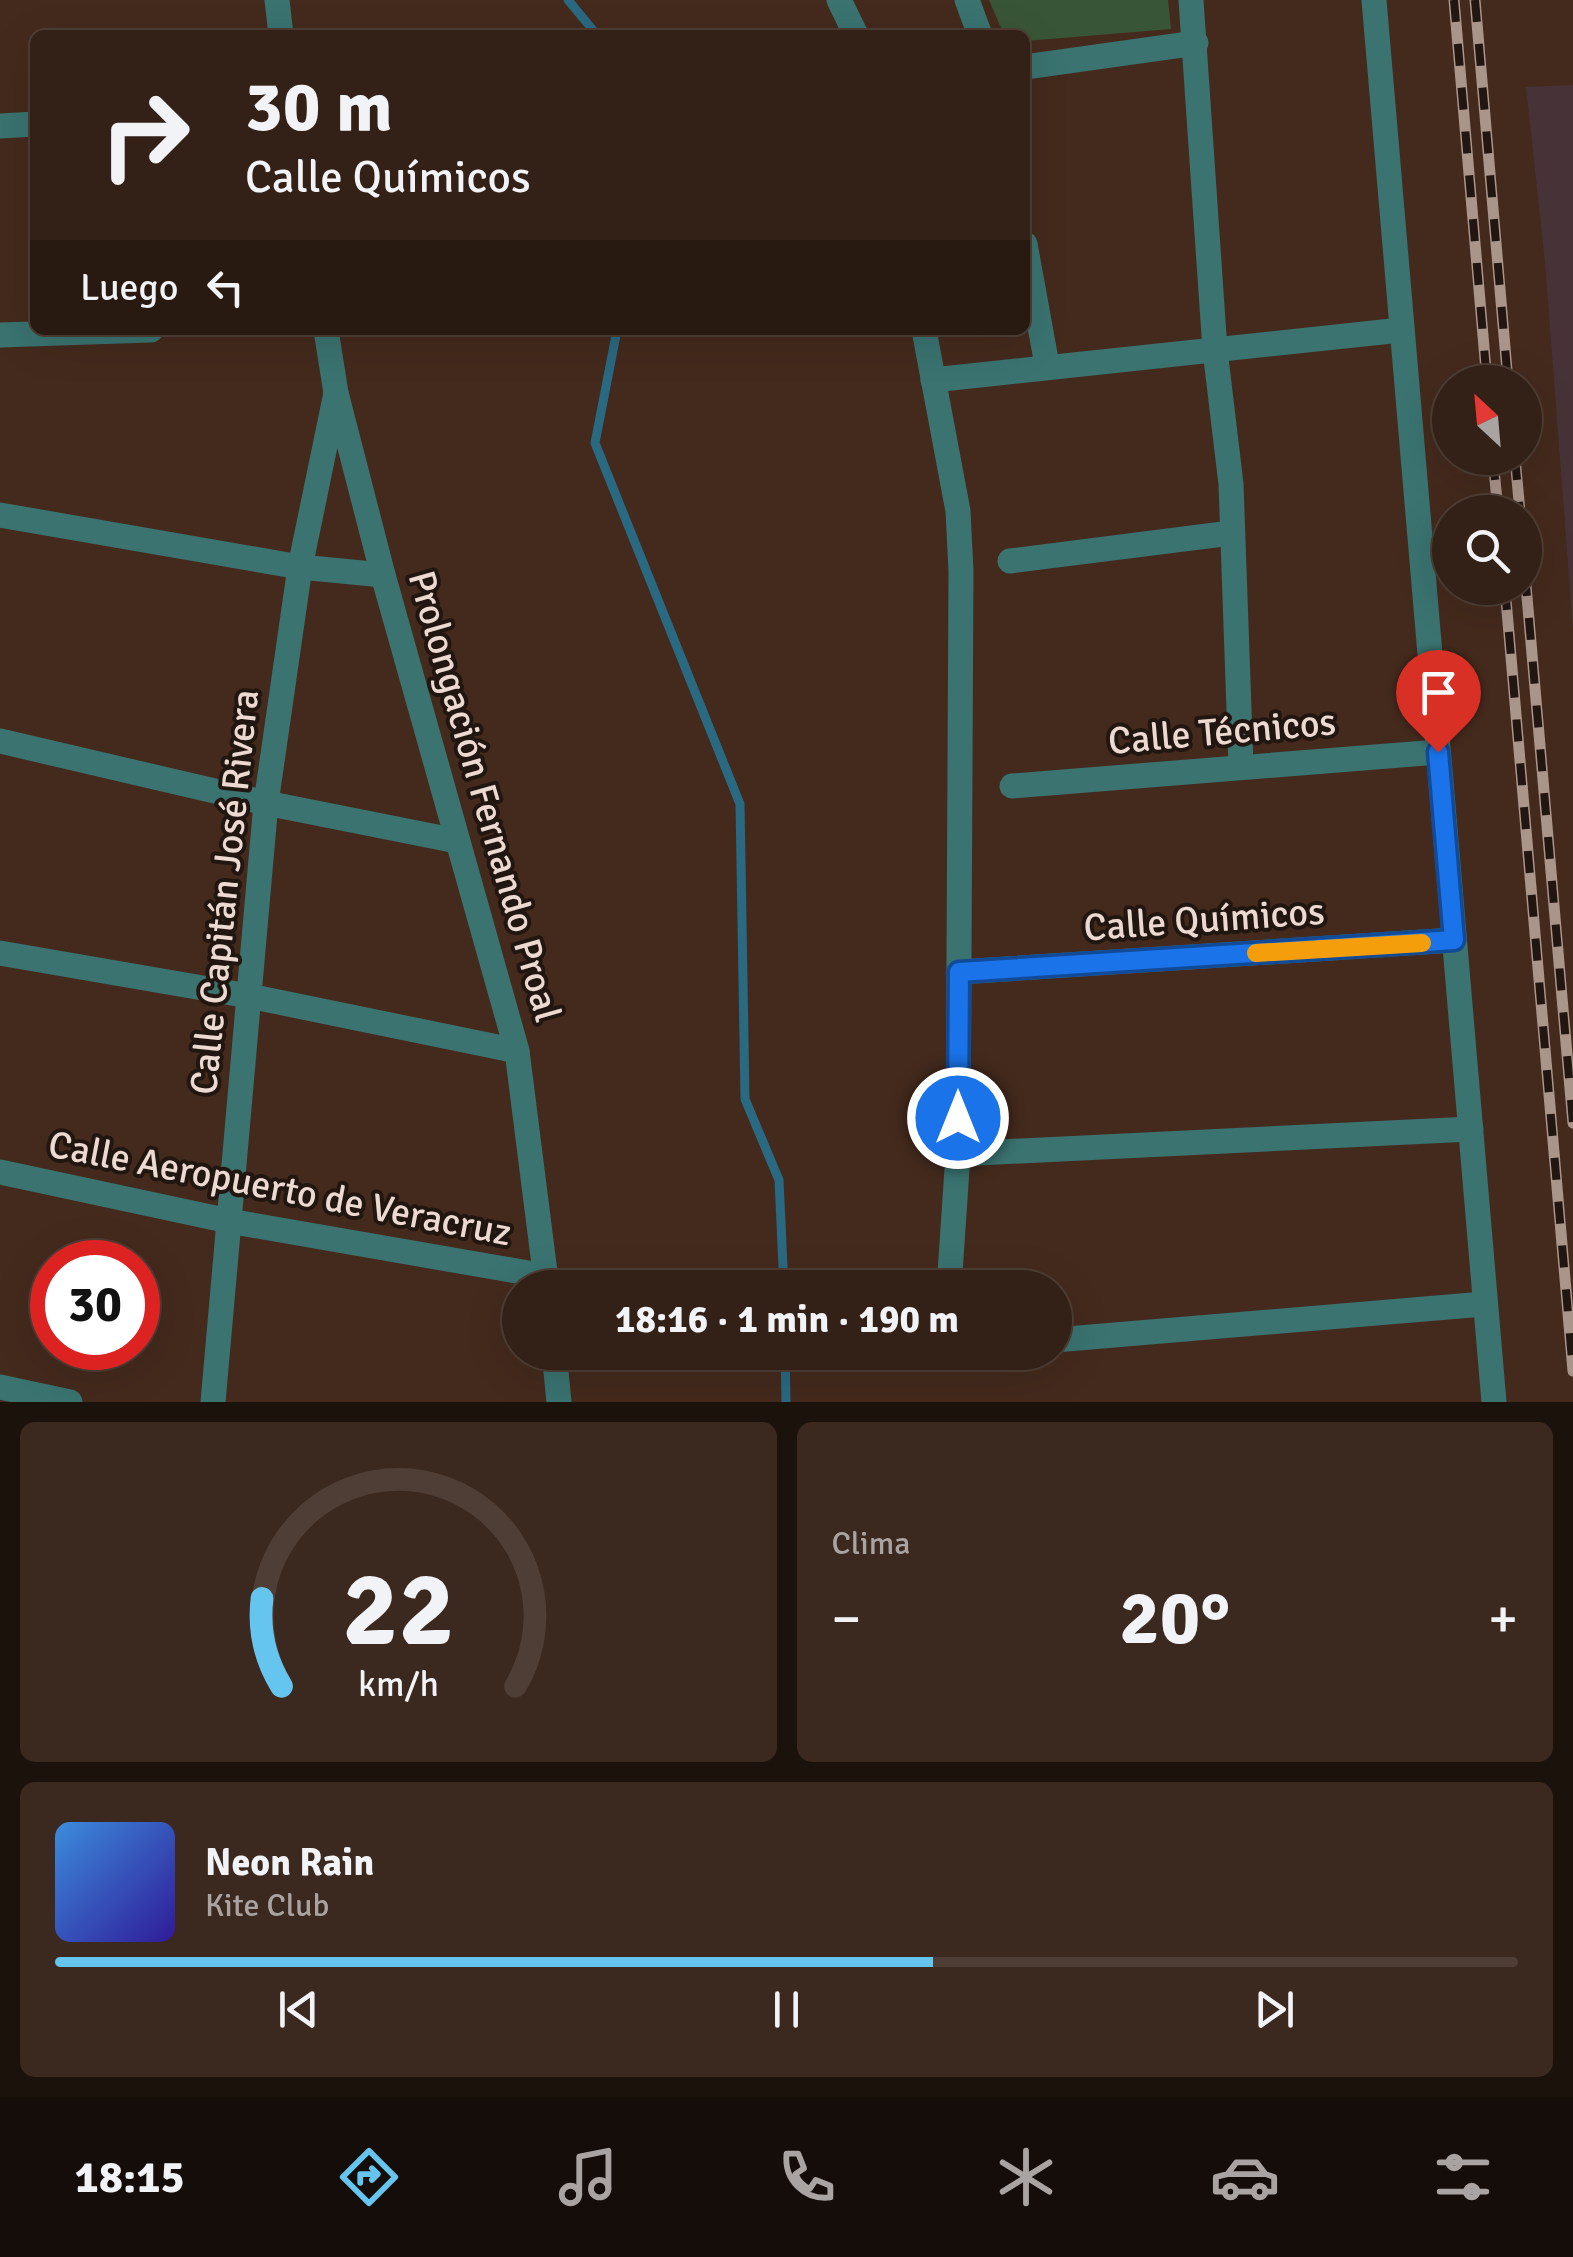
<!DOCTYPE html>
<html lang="es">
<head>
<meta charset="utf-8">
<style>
  body { margin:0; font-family:Signika,sans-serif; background:#3b281f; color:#f1f3f6; height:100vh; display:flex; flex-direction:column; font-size:38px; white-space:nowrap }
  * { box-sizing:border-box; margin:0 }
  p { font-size:32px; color:#a9a3a1 }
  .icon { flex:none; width:55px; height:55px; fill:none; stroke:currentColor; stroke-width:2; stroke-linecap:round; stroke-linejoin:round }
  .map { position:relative; height:1402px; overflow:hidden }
  .sheet { display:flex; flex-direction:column; gap:20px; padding:20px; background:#1c120c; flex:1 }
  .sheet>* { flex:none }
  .hud { position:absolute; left:30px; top:30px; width:1000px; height:305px; border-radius:15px; box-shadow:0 10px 40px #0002,0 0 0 2px #4e3e35; background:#332016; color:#f1f3f6; overflow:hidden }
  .needle { width:65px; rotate:334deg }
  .buttons { position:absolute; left:1432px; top:365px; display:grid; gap:20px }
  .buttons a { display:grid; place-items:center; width:110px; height:110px; border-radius:50%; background:#332016; box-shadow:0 10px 40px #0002,0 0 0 2px #4e3e35; font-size:50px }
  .speed { position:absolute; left:30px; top:1240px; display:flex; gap:20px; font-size:50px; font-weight:700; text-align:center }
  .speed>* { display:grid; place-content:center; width:130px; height:130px; border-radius:50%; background:#332016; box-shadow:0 10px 40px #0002,0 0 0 2px #4e3e35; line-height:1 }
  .speed .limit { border:15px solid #d22; background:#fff; color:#111 }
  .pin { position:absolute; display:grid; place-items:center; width:85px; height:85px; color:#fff; margin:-102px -42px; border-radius:50% 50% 50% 0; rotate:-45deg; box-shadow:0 0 10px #0007 }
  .pin .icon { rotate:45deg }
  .me { position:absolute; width:110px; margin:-55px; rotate:0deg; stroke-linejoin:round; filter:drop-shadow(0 0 8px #0008) }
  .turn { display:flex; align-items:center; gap:35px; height:210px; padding:0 50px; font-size:45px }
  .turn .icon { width:130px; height:130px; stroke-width:2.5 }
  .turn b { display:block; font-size:70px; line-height:85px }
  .then { display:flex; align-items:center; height:95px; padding:0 50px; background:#0003; gap:20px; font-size:38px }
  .big { font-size:75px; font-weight:700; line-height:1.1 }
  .sheet .widget { flex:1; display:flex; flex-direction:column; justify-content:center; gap:15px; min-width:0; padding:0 35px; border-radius:15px; background:#3b281f }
  .sheet .dial { align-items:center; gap:0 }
  .dial svg { height:260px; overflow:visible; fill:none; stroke:#4e3e35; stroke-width:7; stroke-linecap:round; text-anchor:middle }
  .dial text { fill:#f1f3f6; stroke:none }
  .song { display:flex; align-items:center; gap:30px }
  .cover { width:120px; height:120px; border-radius:15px; background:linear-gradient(135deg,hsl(210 70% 55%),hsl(250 70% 35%)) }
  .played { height:10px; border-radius:5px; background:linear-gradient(90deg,#65c5ee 60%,#4e3e35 60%) }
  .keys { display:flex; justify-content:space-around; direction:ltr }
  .heat { display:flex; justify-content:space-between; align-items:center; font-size:55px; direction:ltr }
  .sheet .tiles { flex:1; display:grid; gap:20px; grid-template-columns:1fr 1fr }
  .widget:last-child { grid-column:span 2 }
  .trip { position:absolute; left:502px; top:1270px; width:570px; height:100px; border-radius:50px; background:#332016; box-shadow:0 10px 40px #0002,0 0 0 2px #4e3e35; font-weight:700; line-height:100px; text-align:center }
  .tab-bar { display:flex; height:160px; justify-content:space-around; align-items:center; background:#140d09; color:#a9a3a1 }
  .tab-bar .icon { width:70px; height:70px }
  .tab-bar .current { color:#65c5ee }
  .tab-bar b { font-size:45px; color:#f1f3f6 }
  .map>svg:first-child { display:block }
</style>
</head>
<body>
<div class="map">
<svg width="1573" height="1402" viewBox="0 0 1573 1402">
  <rect width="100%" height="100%" fill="#442a1d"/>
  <path fill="#473337" d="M1573,85v544l-28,-367 -19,-175z"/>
  <path fill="#395537" d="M989,0h179l3,29 -146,12v-6h-21z"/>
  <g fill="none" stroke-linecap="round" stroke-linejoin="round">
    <g stroke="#2a6982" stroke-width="9">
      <path d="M568,0l29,35"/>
      <path d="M617,330l-22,113 145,361 5,295 34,81 5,108"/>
      <path d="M785,1352l1,50"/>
    </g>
    <g stroke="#3a7370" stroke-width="25">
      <path d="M277,0l4,35"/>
      <path d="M839,0l17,35"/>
      <path d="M967,0l13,35"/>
      <path d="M1191,0l24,350 16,134 10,282"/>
      <path d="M1374,0l120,1402"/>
      <path d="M1025,67l171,-24"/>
      <path d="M0,126l35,-2"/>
      <path d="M1025,244l22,121"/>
      <path d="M326,330l10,63 47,182 134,476 30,237"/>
      <path d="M924,330l34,181 3,60 -3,583 -9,134"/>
      <path d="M0,335l151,-5"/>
      <path d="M933,380l468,-50"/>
      <path d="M0,515l300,52 83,8"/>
      <path d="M1010,561l221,-28"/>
      <path d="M0,741l266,62 191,38"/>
      <path d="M1012,786l426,-34"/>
      <path d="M0,953l249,43 268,55"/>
      <path d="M959,972l495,-32"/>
      <path d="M958,1154l513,-25"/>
      <path d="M0,1172l229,49 316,55"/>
      <path d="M1055,1340l429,-36"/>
      <path d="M554,1352l5,50"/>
      <path d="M0,1387l70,15"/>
      <path d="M213,1402l53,-599 34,-236 36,-174"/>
    </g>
    <defs>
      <g id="rail">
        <path d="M1454,0l33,382"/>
        <path d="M1475,0l33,382"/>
        <path d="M1493,458l5,54"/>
        <path d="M1515,458l5,54"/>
        <path d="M1525,574l48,549"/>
        <path d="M1505,588l68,783"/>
      </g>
    </defs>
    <use href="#rail" stroke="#aa958b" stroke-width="11"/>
    <use href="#rail" stroke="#221610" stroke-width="8" stroke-dasharray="22" stroke-linecap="butt"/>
  </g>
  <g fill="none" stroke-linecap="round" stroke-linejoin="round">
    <defs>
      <path id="route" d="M958,1118l1,-146 495,-32 -16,-188"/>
    </defs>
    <use href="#route" stroke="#114b97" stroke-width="25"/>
    <use href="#route" stroke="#1a73e8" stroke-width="18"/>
    <path stroke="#f59e0b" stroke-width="18" d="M1256,953l166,-10"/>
  </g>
  <g text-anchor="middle" stroke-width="8" stroke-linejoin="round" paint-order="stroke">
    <g font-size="38" fill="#ecdad2" stroke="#221610">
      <text transform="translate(1222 731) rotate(-5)" y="13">Calle Técnicos</text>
      <text transform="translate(485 796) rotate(74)" y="13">Prolongación Fernando Proal</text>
      <text transform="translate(224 892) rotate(-84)" y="13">Calle Capitán José Rivera</text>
      <text transform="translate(1204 919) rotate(-4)" y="13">Calle Químicos</text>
      <text transform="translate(280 1188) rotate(11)" y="13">Calle Aeropuerto de Veracruz</text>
    </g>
  </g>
</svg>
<div class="buttons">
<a><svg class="needle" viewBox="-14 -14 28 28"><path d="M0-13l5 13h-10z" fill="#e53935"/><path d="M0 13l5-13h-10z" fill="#a9a3a1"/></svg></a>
<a><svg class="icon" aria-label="search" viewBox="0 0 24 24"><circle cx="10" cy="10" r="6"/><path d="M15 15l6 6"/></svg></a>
</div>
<div class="speed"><div class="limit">30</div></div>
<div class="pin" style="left:1438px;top:752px;background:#d93025"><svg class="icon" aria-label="arrive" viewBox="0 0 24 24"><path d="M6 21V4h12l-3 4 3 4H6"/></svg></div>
<svg class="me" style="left:958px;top:1118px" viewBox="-20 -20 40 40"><circle r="17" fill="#1a73e8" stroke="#fff" stroke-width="3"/><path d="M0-11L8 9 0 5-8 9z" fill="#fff"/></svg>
<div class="trip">18:16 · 1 min · 190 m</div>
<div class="hud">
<div class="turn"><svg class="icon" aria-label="right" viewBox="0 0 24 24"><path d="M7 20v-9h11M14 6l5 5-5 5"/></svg><div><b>30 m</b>Calle Químicos</div></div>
<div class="then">Luego<svg class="icon" aria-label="left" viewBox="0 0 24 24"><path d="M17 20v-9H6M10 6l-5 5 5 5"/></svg></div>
</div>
</div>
<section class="sheet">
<div class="tiles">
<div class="widget dial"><svg viewBox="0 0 100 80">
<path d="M14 69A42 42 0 1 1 86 69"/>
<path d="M14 69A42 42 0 0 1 8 42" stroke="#65c5ee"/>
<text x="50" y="56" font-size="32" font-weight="700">22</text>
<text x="50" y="72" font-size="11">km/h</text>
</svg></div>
<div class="widget"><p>Clima</p>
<div class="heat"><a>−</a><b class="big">20°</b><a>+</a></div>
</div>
<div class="widget">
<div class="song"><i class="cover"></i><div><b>Neon Rain</b><p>Kite Club</p></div></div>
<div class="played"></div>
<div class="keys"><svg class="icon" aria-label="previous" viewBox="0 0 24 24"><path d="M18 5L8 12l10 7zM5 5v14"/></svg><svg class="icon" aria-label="pause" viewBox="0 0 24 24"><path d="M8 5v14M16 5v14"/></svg><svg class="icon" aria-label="next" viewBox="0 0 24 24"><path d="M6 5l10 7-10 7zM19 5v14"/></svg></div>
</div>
</div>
</section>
<nav class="tab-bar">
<b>18:15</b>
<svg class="icon current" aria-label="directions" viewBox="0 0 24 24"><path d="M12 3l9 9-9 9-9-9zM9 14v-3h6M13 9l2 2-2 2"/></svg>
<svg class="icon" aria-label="music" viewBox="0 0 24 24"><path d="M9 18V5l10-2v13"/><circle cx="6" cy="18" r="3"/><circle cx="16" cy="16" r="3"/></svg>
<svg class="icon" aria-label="phone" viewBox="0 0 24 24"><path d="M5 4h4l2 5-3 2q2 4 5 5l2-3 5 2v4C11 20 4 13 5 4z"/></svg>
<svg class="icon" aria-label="climate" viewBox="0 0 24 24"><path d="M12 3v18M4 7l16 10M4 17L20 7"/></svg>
<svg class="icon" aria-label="car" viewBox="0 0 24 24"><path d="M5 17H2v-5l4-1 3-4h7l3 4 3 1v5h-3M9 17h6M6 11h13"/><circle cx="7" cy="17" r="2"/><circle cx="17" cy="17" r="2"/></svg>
<svg class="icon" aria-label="filters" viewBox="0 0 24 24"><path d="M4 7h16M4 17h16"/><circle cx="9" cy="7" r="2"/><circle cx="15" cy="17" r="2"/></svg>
</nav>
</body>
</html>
